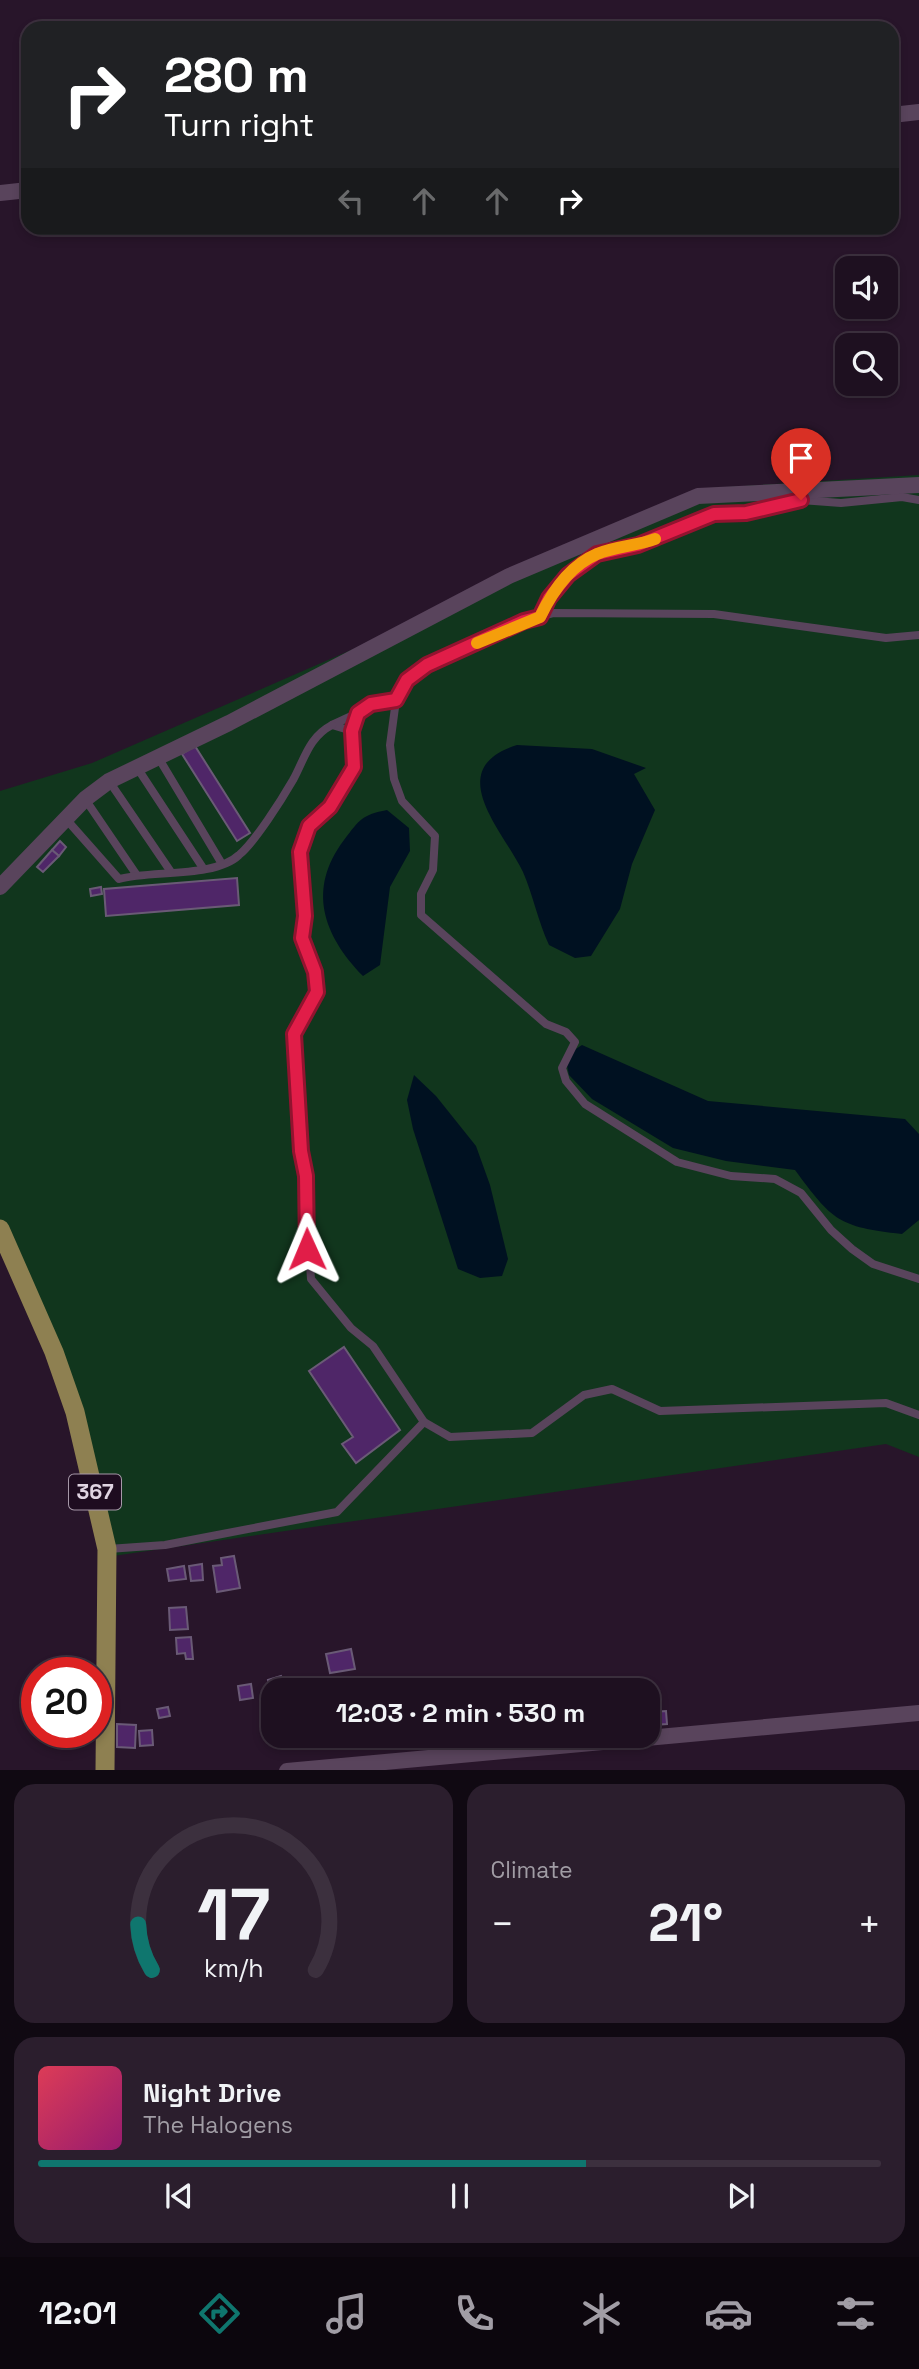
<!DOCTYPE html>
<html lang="en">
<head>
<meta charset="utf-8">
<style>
  body { margin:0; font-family:"Space Grotesk",sans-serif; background:#2b1e2d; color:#f1f3f6; height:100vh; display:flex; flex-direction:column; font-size:26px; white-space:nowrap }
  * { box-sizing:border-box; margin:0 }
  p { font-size:23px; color:#a19da5 }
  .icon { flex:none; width:38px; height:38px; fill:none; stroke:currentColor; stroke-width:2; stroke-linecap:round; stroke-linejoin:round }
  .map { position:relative; height:1770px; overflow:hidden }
  .sheet { display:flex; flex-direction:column; gap:14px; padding:14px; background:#100912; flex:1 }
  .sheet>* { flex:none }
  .hud { position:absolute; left:21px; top:21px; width:878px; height:214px; border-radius:21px; box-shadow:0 4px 10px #0003,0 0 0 2px #3c303e; background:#202124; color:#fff; overflow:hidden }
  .fabs { position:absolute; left:835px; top:256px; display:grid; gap:14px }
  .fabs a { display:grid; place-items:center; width:63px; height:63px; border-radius:14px; background:#1e1020; box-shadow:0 4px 10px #0003,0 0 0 2px #3c303e; font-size:35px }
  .speed { position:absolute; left:21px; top:1657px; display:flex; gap:14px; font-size:35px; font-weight:700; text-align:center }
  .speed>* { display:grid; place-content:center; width:91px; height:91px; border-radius:50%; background:#1e1020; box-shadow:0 4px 10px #0003,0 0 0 2px #3c303e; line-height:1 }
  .speed .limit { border:10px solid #d22; background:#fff; color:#111 }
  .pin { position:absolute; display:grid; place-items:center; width:60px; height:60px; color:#fff; margin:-72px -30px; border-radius:50% 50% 50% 0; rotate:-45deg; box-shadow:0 0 7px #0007 }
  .pin .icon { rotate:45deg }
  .me { position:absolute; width:77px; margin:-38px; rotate:359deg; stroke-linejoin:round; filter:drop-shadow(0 0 5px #0008) }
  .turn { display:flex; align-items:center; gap:24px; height:147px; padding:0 28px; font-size:32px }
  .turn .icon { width:91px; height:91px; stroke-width:2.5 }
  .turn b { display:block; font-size:49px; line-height:60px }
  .lanes { display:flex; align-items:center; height:66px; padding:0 28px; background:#0003; justify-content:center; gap:35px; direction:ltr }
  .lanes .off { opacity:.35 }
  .big { font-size:52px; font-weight:700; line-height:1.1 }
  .sheet .widget { flex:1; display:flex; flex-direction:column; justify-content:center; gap:10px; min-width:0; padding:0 24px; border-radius:21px; background:#2b1e2d }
  .sheet .dial { align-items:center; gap:0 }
  .dial svg { height:182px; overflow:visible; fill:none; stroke:#3c303e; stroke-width:7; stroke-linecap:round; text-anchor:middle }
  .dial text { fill:#f1f3f6; stroke:none }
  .song { display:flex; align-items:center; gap:21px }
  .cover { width:84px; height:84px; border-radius:10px; background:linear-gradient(135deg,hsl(350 70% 55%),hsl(320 70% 35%)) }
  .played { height:7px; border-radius:4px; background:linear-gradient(90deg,#0f766e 65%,#3c303e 65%) }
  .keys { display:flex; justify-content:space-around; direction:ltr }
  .heat { display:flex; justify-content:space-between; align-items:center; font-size:38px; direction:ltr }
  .sheet .tiles { flex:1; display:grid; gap:14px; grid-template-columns:1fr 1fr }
  .widget:last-child { grid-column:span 2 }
  .trip { position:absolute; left:261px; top:1678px; width:399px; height:70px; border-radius:21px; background:#1e1020; box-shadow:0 4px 10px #0003,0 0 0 2px #3c303e; font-weight:700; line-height:70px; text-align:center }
  .menu { display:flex; height:112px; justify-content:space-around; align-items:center; background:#0c060d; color:#a19da5 }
  .menu .icon { width:49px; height:49px }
  .menu .selected { color:#0f766e }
  .menu b { font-size:32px; color:#f1f3f6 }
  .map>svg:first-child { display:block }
</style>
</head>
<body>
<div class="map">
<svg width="919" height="1771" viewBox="0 0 919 1771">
  <rect width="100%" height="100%" fill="#28152a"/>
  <path fill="#11361d" d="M919,475v982l-33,-13 -773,112 -42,-163 -71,-165v-437l92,-28 431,-188 173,-86z"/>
  <g fill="#001121">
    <path d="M517,745l75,4 54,19 -12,6 21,36 -23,54 -12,45 -29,47 -16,2 -26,-13c-11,-24 -16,-50 -26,-73 -20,-42 -82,-103 -6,-127z"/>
    <path d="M387,810l22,18 1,23 -20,36 -10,78 -17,11c-40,-41 -56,-87 -19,-136 16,-21 18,-25 43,-30z"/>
    <path d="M582,1045l126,56 197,18 14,15v86l-17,14c-64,-7 -70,-14 -107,-64l-69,-9 -53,-13 -81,-49 -23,-24 -4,-19z"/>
    <path d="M414,1075l22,21 40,50 14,39 18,74 -6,17 -22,2 -22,-9 -45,-140 -6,-29z"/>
  </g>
  <g fill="#4f2668" stroke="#6a5a76" stroke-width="2">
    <path d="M195,746l55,87 -13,8 -55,-87z"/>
    <path d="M60,841l6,6 -7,9 -7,-6z"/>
    <path d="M52,850l7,6 -16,16 -6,-5z"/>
    <path d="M237,878l2,27 -133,11 -2,-27z"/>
    <path d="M101,887l1,7 -11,2 -1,-7z"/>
    <path d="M344,1347l56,83 -44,33 -14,-19 11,-7 -44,-66z"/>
    <path d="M234,1556l6,32 -23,4 -4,-26 9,-1 -1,-7z"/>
    <path d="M202,1564l1,16 -12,1 -2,-15z"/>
    <path d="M184,1566l2,13 -17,2 -2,-12z"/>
    <path d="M186,1607l2,22 -18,1 -1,-22z"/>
    <path d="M191,1637l2,22h-7l-1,-6 -8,1 -1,-16z"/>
    <path d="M351,1649l4,20 -25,4 -4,-19z"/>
    <path d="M281,1676l3,10 -14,4 -2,-10z"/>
    <path d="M251,1684l2,14 -13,2 -2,-14z"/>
    <path d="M168,1707l2,9 -11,2 -2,-9z"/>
    <path d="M666,1711l1,13 -14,1 -1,-13z"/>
    <path d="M117,1724l19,1 -1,23 -18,-1z"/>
    <path d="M152,1730l1,15 -13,1 -1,-15z"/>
    <path d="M270,1730h3v6h21l1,7 -23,2z"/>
    <path d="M320,1736h18l1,9 -17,3z"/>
    <path d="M346,1736h20l1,5 -18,5z"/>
  </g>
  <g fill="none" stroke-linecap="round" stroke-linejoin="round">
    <g stroke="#59445c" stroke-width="8">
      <path d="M540,617l9,-19 19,-23 29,-21 41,-9 76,-31 32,-1 55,-13 40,3 61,-6 17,3"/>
      <path d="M919,635l-33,3 -172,-24 -160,-1 -30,8 -97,44 -20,15 -11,20 -6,45 4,34 8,22 33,35 -2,34 -12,24v21l125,109 20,8 9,10 -13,26 4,13 19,23 92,58 54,14 44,3 26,14 30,37 21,19 21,15 46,15"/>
      <path d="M396,700l-25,4 -13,9 -6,18 2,36 -24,40 -21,19 -9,26 5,64 -3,22 13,34 2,20 -23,42 17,245 40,49 22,18 51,76 26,15 82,-4 52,-38 28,-6 48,22 226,-8 33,12"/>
      <path d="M352,731l-20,-6 26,-12"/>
      <path d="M158,757l64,107"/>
      <path d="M136,766l67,102"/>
      <path d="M109,781l62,91"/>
      <path d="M85,799l51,75"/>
      <path d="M66,819l53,60c32,-9 96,-1 120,-24 16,-13 43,-56 54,-75 12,-22 16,-43 39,-55"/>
      <path d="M108,1549l57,-4 172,-33 87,-90"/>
    </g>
    <g stroke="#59445c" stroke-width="16">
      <path d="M892,115l27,-3"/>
      <path d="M0,193l28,-3"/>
      <path d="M0,887l85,-88 24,-18 120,-58 280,-147 189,-80 221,-11"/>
      <path d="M287,1771l632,-58"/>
    </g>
    <path stroke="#8e8051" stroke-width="19" d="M0,1229l54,123 21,60 32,137 -2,222"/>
  </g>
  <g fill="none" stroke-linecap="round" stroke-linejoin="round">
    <defs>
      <path id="route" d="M307,1249l-1,-73 -5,-25 -7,-117 23,-42 -2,-20 -13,-34 3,-22 -5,-64 9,-26 21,-19 24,-40 -2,-36 6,-18 13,-9 25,-4 11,-20 20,-15 97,-44 16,-4 9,-19 19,-23 29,-21 41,-9 76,-31 32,-1 55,-13"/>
    </defs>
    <use href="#route" stroke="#92132f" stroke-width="18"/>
    <use href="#route" stroke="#e11d48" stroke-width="12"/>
    <path stroke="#f59e0b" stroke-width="12" d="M477,643l63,-26c12,-25 31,-52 57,-63 18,-8 40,-8 58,-15"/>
  </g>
  <g text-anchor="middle" stroke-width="7" stroke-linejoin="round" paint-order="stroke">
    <rect fill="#1e0c20" stroke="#a698a8" stroke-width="2" x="69" y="1474.5" width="52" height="35" rx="5"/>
    <g font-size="21" font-weight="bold" fill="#e0d4e2">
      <text x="95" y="1499">367</text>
    </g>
  </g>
</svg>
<div class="fabs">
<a><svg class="icon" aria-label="sound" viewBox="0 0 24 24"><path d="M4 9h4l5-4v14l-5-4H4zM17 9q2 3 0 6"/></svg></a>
<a><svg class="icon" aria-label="search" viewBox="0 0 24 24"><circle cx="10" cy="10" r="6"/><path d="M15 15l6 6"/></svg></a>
</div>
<div class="speed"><div class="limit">20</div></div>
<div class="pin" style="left:801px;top:500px;background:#d93025"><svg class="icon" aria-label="arrive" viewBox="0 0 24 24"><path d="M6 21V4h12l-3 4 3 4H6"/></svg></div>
<svg class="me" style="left:307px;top:1249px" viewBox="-20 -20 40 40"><path d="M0-17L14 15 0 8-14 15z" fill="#e11d48" stroke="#fff" stroke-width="4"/></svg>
<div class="trip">12:03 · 2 min · 530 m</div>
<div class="hud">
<div class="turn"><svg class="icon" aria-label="right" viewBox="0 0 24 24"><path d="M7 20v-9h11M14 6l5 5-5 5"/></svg><div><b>280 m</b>Turn right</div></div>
<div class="lanes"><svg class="icon off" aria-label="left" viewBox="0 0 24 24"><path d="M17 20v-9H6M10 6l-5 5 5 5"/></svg><svg class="icon off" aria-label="ahead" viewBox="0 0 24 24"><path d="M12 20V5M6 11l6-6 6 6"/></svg><svg class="icon off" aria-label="ahead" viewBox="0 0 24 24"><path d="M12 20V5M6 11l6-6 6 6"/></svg><svg class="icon" aria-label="right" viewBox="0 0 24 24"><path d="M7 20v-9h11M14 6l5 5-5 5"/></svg></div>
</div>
</div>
<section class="sheet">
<div class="tiles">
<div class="widget dial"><svg viewBox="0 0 100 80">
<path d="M14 69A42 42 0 1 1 86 69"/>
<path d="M14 69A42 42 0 0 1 8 49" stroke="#0f766e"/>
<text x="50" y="56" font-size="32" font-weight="700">17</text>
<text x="50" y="72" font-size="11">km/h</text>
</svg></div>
<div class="widget"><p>Climate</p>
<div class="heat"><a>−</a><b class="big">21°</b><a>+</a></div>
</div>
<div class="widget">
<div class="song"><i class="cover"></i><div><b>Night Drive</b><p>The Halogens</p></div></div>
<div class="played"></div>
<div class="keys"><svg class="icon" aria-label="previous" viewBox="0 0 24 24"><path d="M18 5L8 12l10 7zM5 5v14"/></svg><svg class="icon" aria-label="pause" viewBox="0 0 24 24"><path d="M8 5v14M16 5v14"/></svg><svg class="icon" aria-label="next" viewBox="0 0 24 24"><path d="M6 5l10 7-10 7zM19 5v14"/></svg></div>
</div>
</div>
</section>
<nav class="menu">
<b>12:01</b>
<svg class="icon selected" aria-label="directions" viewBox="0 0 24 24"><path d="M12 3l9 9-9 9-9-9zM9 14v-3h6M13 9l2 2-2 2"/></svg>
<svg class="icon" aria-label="music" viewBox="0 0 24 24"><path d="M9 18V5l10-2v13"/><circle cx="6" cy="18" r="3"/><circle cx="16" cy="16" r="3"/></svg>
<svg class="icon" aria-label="phone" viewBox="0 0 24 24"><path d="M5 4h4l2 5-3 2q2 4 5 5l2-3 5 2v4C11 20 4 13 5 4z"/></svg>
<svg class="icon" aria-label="climate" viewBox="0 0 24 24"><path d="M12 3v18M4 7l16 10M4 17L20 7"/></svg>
<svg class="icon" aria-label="car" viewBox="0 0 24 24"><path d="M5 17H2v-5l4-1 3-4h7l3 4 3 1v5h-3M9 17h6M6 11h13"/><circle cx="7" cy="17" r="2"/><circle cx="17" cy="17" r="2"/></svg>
<svg class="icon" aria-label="filters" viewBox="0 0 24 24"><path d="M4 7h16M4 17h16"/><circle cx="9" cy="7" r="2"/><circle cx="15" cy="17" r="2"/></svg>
</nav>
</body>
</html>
